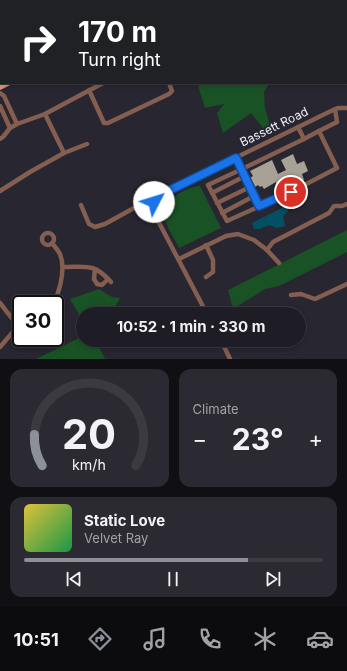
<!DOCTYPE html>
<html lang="en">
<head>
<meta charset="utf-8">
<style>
  body { margin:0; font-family:Inter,sans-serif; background:#2b2931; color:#f1f3f6; height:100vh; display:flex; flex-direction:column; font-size:15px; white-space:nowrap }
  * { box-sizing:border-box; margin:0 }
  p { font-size:13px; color:#a1a1a6 }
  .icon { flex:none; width:22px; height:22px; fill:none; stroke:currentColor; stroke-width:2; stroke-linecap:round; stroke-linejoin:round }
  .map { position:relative; height:359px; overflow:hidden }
  .details { display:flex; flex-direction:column; gap:10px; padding:10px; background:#100f14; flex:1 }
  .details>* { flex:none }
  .hud { position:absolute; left:0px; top:0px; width:347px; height:84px; box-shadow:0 2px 6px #0003,0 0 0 1px #3c3a41; background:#202124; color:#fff; overflow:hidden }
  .speed { position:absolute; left:12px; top:295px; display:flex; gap:8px; font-size:20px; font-weight:700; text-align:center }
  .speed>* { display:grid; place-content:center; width:52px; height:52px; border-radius:50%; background:#1e1c24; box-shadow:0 2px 6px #0003,0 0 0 1px #3c3a41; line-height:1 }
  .speed .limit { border:2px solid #111; border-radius:6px; background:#fff; color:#111 }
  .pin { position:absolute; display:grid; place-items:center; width:34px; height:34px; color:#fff; margin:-17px; border:2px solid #fff; border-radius:50%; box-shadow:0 1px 4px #0007 }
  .me { position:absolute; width:44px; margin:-22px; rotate:50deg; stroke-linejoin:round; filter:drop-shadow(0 0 3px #0008) }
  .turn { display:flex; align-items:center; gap:14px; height:84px; padding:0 12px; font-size:18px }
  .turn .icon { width:52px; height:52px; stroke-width:2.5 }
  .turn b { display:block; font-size:28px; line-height:34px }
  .big { font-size:30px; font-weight:700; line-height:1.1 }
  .details .tile { flex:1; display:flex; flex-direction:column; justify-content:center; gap:6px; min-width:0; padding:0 14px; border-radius:12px; background:#2b2931 }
  .details .dial { align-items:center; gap:0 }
  .dial svg { height:104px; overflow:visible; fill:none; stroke:#3c3a41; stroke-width:7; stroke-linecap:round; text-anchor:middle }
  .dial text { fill:#f1f3f6; stroke:none }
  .song { display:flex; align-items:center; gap:12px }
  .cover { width:48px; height:48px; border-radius:6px; background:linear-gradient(135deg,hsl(50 70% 55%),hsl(140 70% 35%)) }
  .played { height:4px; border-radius:2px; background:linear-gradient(90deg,#8c9099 75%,#3c3a41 75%) }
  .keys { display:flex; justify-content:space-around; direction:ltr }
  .heat { display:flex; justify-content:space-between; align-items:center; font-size:22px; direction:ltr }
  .details .tiles { flex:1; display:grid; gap:10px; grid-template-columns:1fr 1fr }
  .tile:last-child { grid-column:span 2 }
  .trip { position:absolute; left:76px; top:307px; width:230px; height:40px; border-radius:20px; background:#1e1c24; box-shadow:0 2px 6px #0003,0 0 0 1px #3c3a41; font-weight:700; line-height:40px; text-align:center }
  .dock { display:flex; height:64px; justify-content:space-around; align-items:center; background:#0c0b0e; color:#a1a1a6 }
  .dock .icon { width:28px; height:28px }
  .dock .on { color:#8c9099 }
  .dock b { font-size:18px; color:#f1f3f6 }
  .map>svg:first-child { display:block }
</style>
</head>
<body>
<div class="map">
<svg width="347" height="359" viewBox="0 0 347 359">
  <rect width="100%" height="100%" fill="#282630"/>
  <path fill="#302c3d" d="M243,0h104v38h-1v-37z"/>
  <g fill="#195224">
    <path d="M204,83h66l-6,9 1,16 7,24 -4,2 -17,-21 -28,20 -6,-20 7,-9 -19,4 -7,-22z"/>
    <path d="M198,186h2l21,42 -42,20c-4,-9 -13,-21 -14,-31 -1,-18 18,-28 33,-31z"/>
    <path d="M347,230v22l-68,34 -14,3 -32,20 -5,-19z"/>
    <path d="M99,289l13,8 8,1 -9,16h-28v7l-13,-22z"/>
    <path d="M83,335v5h24l-9,5 7,14h-69l43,-21z"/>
  </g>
  <path fill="#025063" d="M284,207l3,1 1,3 -5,5 2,10 -8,2 -8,-3 -10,4h-5l-2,-6z"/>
  <path fill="#a8a195" d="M293,154l4,10 7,-3 4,10 -6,3 2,6 -23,12 -5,-10 -12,7 -2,-3 -2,1 -2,-2 -3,2 -5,-9 3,-2 -3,-5 22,-11 6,14 8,-4 -5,-10z"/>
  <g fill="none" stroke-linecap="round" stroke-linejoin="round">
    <g stroke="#845e50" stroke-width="4.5">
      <path d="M183,0v1"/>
      <path d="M225,0v1"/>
      <path d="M287,0v1"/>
      <path d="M86,1l1,-1"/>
      <path d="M206,1l2,-1"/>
      <path d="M346,25h1"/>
      <path d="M0,41l1,-1"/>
      <path d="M89,90l15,33h4l61,-29 3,-3 -3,-8"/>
      <path d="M0,93l4,3 13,28"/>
      <path d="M0,106l10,22"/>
      <path d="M45,114l19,39"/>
      <path d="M319,131l18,-9 -2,-13"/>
      <path d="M0,139l3,-2 7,-9 7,-4 28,-10 58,-31"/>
      <path d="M235,157l7,12 -34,16 19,36 64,-29 46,-24 -18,-37 -15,8 -6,-12"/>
      <path d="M0,191l30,-19 34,-19 23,-9"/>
      <path d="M212,193l33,-17"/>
      <path d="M217,203l33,-16"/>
      <path d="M81,205l8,19 6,3 10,-3 38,-21 4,-1h7"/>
      <path d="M259,206l-17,-37 62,-30"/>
      <path d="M222,213l32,-17"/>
      <circle cx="48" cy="239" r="6"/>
      <path d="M52,243c3,4 6,7 8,11 6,15 0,35 -6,50"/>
      <path d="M267,250l6,-8 56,-29 5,-7h8l5,-2"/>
      <path d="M179,259l47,-23 12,-2 16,6 13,10 12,13"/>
      <path d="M63,267c24,0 31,-4 48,15"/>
      <path d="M95,269l-1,10 3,5 5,1 6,-6"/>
      <path d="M206,277l7,-5v-12l-7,-15"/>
      <path d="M291,295l10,-1 14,5 32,-15"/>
      <path d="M0,303l18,23"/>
      <path d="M207,314l-52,-99c-2,-9 -2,-13 5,-20l171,-84 7,-3h9"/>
      <path d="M221,340l9,19"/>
      <path d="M0,347l18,-21 3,-1"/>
    </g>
    <g stroke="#e09277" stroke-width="5.5">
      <path d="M171,1l2,-1"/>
      <path d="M0,87l8,-4"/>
    </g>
  </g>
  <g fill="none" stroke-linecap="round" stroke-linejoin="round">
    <defs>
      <path id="route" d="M154,202l6,-7 76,-37 23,48 32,-14"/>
    </defs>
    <use href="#route" stroke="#114b97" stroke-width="10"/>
    <use href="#route" stroke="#1a73e8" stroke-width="7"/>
  </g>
  <g text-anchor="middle" stroke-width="4" stroke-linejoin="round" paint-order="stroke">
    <g font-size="12" fill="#efeef4" stroke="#282630">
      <text transform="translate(274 127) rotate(-26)" y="4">Bassett Road</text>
    </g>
  </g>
</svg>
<div class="speed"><div class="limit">30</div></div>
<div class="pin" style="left:291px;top:192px;background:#d93025"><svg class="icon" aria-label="arrive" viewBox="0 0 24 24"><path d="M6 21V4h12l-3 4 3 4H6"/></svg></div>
<svg class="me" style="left:154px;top:202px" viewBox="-20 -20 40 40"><circle r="19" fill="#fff"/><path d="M0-13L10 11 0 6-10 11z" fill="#1a73e8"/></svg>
<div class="trip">10:52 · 1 min · 330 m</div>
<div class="hud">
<div class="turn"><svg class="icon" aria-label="right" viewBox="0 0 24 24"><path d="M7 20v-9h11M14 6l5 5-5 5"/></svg><div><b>170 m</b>Turn right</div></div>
</div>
</div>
<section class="details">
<div class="tiles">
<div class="tile dial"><svg viewBox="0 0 100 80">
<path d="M14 69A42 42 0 1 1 86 69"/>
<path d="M14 69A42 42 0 0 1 8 45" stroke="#8c9099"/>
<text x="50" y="56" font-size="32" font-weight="700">20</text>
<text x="50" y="72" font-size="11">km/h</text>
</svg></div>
<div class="tile"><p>Climate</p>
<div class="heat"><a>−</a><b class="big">23°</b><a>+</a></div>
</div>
<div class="tile">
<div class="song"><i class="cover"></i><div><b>Static Love</b><p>Velvet Ray</p></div></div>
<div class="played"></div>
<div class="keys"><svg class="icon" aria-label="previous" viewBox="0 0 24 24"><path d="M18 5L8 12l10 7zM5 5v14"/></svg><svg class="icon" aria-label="pause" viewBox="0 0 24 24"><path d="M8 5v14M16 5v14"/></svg><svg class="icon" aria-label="next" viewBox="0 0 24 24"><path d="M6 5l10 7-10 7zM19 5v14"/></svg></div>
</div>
</div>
</section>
<nav class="dock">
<b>10:51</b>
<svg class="icon on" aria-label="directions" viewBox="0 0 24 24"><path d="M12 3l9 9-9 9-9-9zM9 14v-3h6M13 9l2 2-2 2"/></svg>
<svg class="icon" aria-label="music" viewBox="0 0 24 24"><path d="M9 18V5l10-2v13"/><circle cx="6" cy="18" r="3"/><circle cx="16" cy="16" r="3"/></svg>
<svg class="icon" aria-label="phone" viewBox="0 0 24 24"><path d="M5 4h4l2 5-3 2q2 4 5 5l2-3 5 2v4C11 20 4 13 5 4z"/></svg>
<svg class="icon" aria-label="climate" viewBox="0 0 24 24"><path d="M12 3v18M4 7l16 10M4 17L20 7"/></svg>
<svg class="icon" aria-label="car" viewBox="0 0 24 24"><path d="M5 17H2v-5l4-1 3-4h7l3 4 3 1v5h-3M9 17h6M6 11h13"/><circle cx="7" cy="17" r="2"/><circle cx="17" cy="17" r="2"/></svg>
</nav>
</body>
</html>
